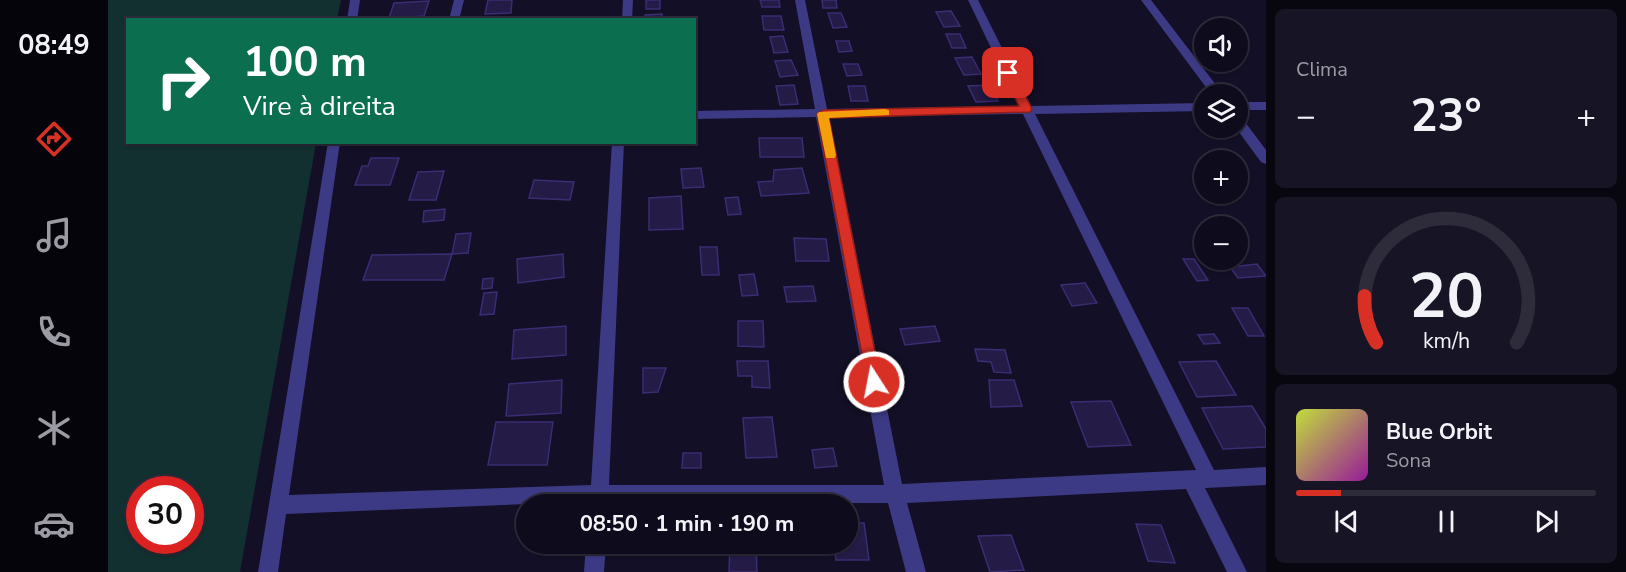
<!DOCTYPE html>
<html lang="pt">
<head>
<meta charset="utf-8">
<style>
  body { margin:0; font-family:"Nunito Sans",sans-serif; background:#171425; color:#f1f3f6; height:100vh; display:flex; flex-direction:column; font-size:22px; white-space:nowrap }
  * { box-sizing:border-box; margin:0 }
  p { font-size:20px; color:#9b9ba3 }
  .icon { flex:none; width:33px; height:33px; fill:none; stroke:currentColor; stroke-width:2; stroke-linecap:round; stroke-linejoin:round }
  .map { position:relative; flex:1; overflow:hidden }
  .drawer { display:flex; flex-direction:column; gap:9px; padding:9px; background:#08060f; width:360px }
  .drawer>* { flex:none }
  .banner { position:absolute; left:18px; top:18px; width:570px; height:126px; border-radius:0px; box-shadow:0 2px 4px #0004,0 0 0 2px #2e2b3b; background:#0b6e4f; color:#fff; overflow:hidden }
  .fabs { position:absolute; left:1086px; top:18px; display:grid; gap:12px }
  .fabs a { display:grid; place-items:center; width:54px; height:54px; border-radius:50%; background:#0e0b1c; box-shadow:0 2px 4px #0004,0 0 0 2px #2e2b3b; font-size:30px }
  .speed { position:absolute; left:18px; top:476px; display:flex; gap:12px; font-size:30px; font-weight:700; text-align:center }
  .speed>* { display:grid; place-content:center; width:78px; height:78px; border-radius:50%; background:#0e0b1c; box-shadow:0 2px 4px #0004,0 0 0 2px #2e2b3b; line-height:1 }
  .speed .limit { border:9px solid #d22; background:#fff; color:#111 }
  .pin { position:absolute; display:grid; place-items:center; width:51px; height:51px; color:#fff; margin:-26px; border-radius:12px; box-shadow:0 3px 9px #0006 }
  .me { position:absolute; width:66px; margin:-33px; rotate:349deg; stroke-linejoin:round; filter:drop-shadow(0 0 4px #0008) }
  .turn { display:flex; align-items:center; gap:21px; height:126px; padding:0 18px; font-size:27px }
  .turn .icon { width:78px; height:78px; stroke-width:2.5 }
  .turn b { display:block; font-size:42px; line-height:51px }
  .big { font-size:45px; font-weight:700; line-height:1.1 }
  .drawer .card { flex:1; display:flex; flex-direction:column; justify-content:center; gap:9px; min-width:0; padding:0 21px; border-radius:9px; background:#171425 }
  .drawer .dial { align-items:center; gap:0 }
  .dial svg { height:156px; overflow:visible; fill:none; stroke:#2e2b3b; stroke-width:7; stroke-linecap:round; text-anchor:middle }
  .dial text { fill:#f1f3f6; stroke:none }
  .song { display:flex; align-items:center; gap:18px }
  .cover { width:72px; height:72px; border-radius:9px; background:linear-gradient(135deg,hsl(70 70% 55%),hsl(300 70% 35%)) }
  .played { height:6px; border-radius:3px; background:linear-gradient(90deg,#d93025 15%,#2e2b3b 15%) }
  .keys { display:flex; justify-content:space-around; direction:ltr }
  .heat { display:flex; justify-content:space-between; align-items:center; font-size:33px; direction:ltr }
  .trip { position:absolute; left:408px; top:494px; width:342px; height:60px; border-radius:30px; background:#0e0b1c; box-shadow:0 2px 4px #0004,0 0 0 2px #2e2b3b; font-weight:700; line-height:60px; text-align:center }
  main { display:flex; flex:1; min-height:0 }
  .tabs { display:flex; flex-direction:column; width:108px; justify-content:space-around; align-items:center; background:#06040b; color:#9b9ba3 }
  .tabs .icon { width:42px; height:42px }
  .tabs .selected { color:#d93025 }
  .tabs b { font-size:27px; color:#f1f3f6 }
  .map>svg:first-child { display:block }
</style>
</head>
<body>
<main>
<nav class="tabs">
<b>08:49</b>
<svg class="icon selected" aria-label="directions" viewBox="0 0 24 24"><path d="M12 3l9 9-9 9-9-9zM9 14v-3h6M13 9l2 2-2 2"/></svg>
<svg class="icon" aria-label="music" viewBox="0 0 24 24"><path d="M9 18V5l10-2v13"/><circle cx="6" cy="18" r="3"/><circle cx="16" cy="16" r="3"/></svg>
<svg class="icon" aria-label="phone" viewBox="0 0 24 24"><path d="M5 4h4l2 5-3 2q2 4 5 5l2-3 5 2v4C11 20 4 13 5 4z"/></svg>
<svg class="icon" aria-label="climate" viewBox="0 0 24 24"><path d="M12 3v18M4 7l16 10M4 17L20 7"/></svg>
<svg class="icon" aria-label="car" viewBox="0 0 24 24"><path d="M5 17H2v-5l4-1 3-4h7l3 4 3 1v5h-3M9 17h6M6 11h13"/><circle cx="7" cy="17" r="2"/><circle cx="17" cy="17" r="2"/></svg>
</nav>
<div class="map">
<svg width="1158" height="572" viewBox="0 0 1158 572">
  <rect width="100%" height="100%" fill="#130f26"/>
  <path fill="#12302f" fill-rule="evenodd" d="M0,0h233l-4,19 -209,1v122l188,1 -76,429h-132zM32,489h50v51h-50z"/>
  <g fill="#241b47" stroke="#3b2d73" stroke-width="1.5">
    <path d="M380,0h24l-1,13 -26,1z"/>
    <rect x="538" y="0" width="14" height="9"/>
    <path d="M652,0h19l1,7h-18z"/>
    <path d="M714,0h14l1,8h-14z"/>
    <path d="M321,1l-5,15 -35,2 5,-15z"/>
    <path d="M843,11l9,15 -16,1 -8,-15z"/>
    <path d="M720,13h13l6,14 -14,1z"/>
    <path d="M554,14l1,6h-18v-5z"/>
    <path d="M654,16h19l3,14h-20z"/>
    <path d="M838,34h14l6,14h-14z"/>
    <path d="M675,36l5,16 -14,1 -4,-16z"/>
    <path d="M728,41h13l3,10 -13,1z"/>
    <path d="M864,57l9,17 -17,1 -9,-17z"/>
    <path d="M683,60l7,15 -18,2 -5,-16z"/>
    <path d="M735,64h15l4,11 -15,1z"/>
    <path d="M686,85l4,19 -18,1 -4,-19z"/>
    <path d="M881,85l9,16 -22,1 -8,-16z"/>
    <path d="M740,86h17l3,15h-17z"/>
    <path d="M651,138h43l2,19h-44z"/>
    <path d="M263,158h28l-9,27h-35l7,-19h6z"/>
    <path d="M593,168l3,19 -21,1 -2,-19z"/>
    <path d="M694,168l7,25 -48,3 -3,-14 15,-1 1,-11z"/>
    <path d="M336,171l-8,29h-27l9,-28z"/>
    <path d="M426,180l40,2 -4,18 -41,-2z"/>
    <path d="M573,196l2,33 -34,1v-32z"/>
    <path d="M630,197l3,17 -13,1 -3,-17z"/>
    <path d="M337,209l-1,11 -21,2 1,-11z"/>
    <path d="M363,233l-3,20 -16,1 4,-20z"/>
    <path d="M686,238l32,1 3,22h-33z"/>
    <path d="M592,247h17l2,28h-17z"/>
    <path d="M344,254l-8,26h-81l9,-25z"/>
    <path d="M455,254l1,23 -46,6 -1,-24z"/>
    <path d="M1075,259h11l14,21 -11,1z"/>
    <path d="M1149,264l9,12 -28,2 -8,-11z"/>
    <path d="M646,274l4,21 -16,1 -3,-21z"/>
    <path d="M385,278l-1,10 -10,1 1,-10z"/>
    <path d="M977,283l12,20 -25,3 -11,-21z"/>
    <path d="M705,286l3,15 -29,1 -3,-15z"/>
    <path d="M389,292l-3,22 -14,1 4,-22z"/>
    <path d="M1124,308h16l16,28h-16z"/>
    <path d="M630,321h25l1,26 -26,-1z"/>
    <path d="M458,326v29l-54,4 2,-29z"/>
    <path d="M827,326l5,15 -35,4 -5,-16z"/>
    <path d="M1106,334l6,9 -16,1 -6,-9z"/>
    <path d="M867,349l30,1 6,23 -17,-1 -3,-10 -13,-1z"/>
    <path d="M629,361h31l2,27 -18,-1v-11h-14z"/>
    <path d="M1108,361l20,34 -39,2 -18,-35z"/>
    <path d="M535,368h23l-8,24 -15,1z"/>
    <path d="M454,380l-1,33 -55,3 3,-32z"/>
    <path d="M881,380h25l8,26 -31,1z"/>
    <path d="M1003,401l20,44 -43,2 -17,-45z"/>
    <path d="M1144,406l14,23v18l-43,2 -21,-41z"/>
    <path d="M664,417l5,40 -31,1 -3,-40z"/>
    <path d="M388,422h57l-6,43h-59z"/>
    <path d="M725,448l4,18 -22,2 -3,-18z"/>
    <path d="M575,453h18v15h-19z"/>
    <path d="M740,523h16l5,37h-33l-2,-17h14z"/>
    <path d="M1028,524l25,1 14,38 -27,-2z"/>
    <path d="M903,535l13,35 -34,2 -12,-36z"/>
    <path d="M622,543h26l1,29h-28z"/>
  </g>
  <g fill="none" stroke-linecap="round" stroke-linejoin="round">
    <g fill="#3d3a85" fill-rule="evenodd">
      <path d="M242,0h10l-3,20h-10z"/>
      <path d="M346,0h10l-5,20h-10z"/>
      <path d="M515,0h10l-1,20h-10z"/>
      <path d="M687,0h10l22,109 192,-3 -51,-106h10l53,106 173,-3v8l-169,3 179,356 52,-3v18l-61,3 42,84h-20l-41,-83 -279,14 19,69h-20l-18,-69 -362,1 -240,10 -8,58h-20l70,-430h12l-51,353 302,-10 21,-343h12l-15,343h275l-68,-368 -122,2v-8l121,-2zM915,114l173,356 -294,14 -73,-367z"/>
      <path d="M1033,0h10l72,94h-12z"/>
      <rect x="1130" y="102" width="28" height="8"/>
      <path d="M1130,117l4,1 24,32v14l-5,-2 -25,-34z"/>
      <path d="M478,543h20l-2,29h-20z"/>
    </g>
  </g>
  <path fill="#d93025" stroke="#8d1f18" stroke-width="1.5" d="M900,69l6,4 18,36 -2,3 -201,6 52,264 -2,5 -5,2 -6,-2 -51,-273 6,-4 196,-4 -16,-33z"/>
  <path fill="#f59e0b" d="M777,109l4,1v5l-60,3 7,37 -1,3h-9l-9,-44 2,-2z"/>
</svg>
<div class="fabs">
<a><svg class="icon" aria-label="sound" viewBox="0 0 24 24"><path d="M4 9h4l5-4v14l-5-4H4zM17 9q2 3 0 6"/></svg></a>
<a><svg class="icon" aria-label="layers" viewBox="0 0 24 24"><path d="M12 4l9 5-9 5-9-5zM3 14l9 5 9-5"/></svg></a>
<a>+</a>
<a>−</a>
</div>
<div class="speed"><div class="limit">30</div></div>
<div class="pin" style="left:900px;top:73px;background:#d93025"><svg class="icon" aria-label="arrive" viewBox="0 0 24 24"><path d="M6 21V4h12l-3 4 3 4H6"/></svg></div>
<svg class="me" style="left:766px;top:382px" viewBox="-20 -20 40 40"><circle r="17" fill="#d93025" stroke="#fff" stroke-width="3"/><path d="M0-11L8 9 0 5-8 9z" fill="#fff"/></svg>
<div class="trip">08:50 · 1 min · 190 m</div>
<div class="banner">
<div class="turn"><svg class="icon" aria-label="right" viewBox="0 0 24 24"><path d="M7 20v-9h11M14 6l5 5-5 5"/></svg><div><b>100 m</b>Vire à direita</div></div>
</div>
</div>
<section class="drawer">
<div class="card"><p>Clima</p>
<div class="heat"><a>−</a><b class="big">23°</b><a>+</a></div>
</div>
<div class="card dial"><svg viewBox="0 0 100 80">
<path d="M14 69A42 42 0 1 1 86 69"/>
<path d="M14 69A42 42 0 0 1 8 45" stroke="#d93025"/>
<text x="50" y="56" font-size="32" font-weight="700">20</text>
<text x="50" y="72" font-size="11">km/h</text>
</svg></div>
<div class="card">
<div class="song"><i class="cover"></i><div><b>Blue Orbit</b><p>Sona</p></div></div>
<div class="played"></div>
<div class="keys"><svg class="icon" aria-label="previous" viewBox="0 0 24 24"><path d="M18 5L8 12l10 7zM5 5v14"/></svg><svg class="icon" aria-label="pause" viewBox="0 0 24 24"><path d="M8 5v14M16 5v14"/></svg><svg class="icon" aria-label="next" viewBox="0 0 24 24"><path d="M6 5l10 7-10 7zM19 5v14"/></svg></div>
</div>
</section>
</main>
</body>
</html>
